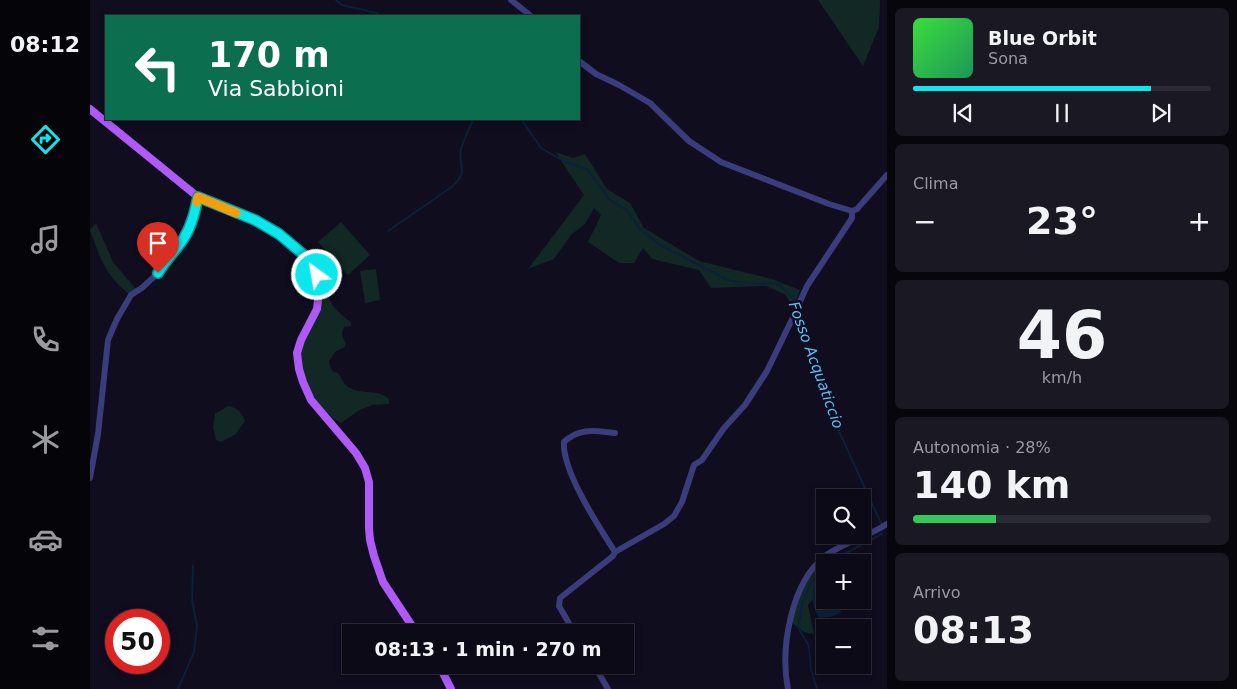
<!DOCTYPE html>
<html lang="it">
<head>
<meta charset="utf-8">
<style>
  body { margin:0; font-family:"DejaVu Sans",sans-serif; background:#191823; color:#f1f3f6; height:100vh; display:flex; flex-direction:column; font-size:19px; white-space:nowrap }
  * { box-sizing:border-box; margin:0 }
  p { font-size:16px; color:#9a9aa1 }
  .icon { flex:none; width:28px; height:28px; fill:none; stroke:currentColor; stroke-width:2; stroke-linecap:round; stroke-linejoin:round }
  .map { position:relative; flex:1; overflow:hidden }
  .sheet { display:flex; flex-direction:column; gap:8px; padding:8px; background:#06060c; width:350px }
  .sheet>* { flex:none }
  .hud { position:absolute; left:15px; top:15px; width:475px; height:105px; border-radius:0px; box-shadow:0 2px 8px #0003,0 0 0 1px #2b2b35; background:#0b6e4f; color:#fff; overflow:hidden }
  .tools { position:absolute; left:726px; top:489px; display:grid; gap:10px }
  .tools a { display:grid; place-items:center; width:55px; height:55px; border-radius:0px; background:#0b0a16; box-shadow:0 2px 8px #0003,0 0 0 1px #2b2b35; font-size:25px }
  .speed { position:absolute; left:15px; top:609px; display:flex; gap:10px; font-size:25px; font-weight:700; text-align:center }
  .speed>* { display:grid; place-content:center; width:65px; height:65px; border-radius:50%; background:#0b0a16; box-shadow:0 2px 8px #0003,0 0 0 1px #2b2b35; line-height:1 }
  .speed .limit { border:8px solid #d22; background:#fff; color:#111 }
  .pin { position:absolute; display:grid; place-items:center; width:42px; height:42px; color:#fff; margin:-51px -21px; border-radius:50% 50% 50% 0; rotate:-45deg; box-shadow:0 0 5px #0007 }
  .pin .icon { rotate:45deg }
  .me { position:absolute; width:55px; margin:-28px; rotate:328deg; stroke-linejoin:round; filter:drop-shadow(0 0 4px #0008) }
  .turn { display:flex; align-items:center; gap:18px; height:105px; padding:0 20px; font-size:22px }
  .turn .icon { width:65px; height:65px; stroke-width:2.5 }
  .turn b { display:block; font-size:35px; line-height:42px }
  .big { font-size:38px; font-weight:700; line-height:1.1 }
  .sheet .card { flex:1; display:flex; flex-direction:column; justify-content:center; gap:8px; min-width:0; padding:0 18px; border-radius:8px; background:#191823 }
  .sheet .dial { align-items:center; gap:0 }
  .dial b { font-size:65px; line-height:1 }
  .song { display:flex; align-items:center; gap:15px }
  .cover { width:60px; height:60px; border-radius:8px; background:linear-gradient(135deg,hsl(120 70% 55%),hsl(150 70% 35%)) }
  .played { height:5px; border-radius:2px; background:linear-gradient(90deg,#0be7ea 80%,#2b2b35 80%) }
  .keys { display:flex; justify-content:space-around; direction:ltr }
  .heat { display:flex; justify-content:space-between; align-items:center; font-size:28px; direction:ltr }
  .charge { height:8px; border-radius:4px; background:linear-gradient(90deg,#34c759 28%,#2b2b35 0) }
  .trip { position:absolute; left:252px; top:624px; width:292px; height:50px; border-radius:0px; background:#0b0a16; box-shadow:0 2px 8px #0003,0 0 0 1px #2b2b35; font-weight:700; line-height:50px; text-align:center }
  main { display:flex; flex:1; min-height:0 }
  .menu { display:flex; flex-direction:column; width:90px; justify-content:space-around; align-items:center; background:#040409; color:#9a9aa1 }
  .menu .icon { width:35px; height:35px }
  .menu .on { color:#0be7ea }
  .menu b { font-size:22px; color:#f1f3f6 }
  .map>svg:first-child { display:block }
</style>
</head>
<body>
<main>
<nav class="menu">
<b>08:12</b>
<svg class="icon on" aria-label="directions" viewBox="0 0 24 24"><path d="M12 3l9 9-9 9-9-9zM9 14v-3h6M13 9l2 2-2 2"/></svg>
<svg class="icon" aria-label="music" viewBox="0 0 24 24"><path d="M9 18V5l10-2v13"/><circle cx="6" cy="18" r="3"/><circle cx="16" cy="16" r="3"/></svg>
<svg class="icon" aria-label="phone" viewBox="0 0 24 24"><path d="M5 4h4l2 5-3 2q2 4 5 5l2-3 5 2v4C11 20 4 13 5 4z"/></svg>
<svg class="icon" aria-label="climate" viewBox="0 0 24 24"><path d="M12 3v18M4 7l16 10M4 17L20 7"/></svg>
<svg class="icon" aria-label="car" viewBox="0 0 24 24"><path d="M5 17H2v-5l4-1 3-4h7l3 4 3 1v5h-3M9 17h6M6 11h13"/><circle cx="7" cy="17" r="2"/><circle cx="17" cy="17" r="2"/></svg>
<svg class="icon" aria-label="filters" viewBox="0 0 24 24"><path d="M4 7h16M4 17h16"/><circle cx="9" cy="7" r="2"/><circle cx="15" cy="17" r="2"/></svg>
</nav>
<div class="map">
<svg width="797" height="689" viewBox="0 0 797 689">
  <rect width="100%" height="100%" fill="#0f0d1e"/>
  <g fill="#112825">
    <path d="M728,0h62l-1,27 -16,39z"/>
    <path d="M466,152l17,6 12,-4 22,35 23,14 14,25 55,33 73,18 28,11 -7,19 -7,-14 -20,-9 -55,2 -12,-18 -47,-11 -9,-11 -9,15h-15l-31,-21 13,-27 -7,-7 -9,16 -14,11 -17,24 -26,10 56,-74 -21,-31z"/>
    <path d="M251,222l29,33 -22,20 -30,-33z"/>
    <path d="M6,223l17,39 23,27 -7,5c-24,-19 -29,-36 -39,-64z"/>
    <path d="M222,251c14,-1 23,12 29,23l-1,5 -3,1 -4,-2 -5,4 2,4 -3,6c5,16 11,20 24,30v4l-7,1c-3,7 -2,10 2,16l-1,4 -10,5 -6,9c1,7 2,11 9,12 3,4 5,10 9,13 13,10 31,2 42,13v5l-17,1 -14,6 -17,12c-23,-12 -47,-52 -40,-78 5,-15 18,-30 20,-46 1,-17 -4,-29 -11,-44z"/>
    <path d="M286,269l4,31 -15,3 -5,-32z"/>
    <path d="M138,406c10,2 13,6 17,15l-9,13 -15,8 -5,-2 -3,-13 2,-13z"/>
    <path d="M740,559l1,3h-6v14l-12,23 -5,6 6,29 -10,-2 -11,-8c-3,-16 15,-47 26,-58 3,-3 7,-5 11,-7z"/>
  </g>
  <path fill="#0b2039" d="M735,572v28h20l-5,13 -10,4 -11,1c-9,-16 -11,-35 6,-46z"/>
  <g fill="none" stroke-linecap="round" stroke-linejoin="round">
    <g stroke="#0b2039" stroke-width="2">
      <path d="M246,0l6,5 35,8 2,3"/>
      <path d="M431,119l20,29 24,14 22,7 23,31 17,10 12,18 21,17 70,36 28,3 19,-1 18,16 1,4"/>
      <path d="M298,231l65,-45c17,-17 4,-20 8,-37 3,-11 9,-20 12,-30"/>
      <path d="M708,310l9,38 24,66 50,109"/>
      <path d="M739,562l53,-28"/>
      <path d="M88,689l16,-37 3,-26 -5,-26 1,-34"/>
      <path d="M727,689l-6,-19 -2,-24 -11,-19 5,-27 8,-17 14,-16"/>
    </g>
    <g stroke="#3a3d7b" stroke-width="6">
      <path d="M421,0l20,16"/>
      <path d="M489,61l17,13 23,11 31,18 39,38 32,21 108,42 23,7 5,-2 30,-34"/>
      <path d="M708,306l9,-20 45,-68v-7"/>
      <path d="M0,478l8,-44 10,-94 9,-21 14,-24 12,-8 15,-14 11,-16 15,-19 8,-15 6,-26"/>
      <path d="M525,552l49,-28 10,-8 8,-14 12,-37 8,-5 22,-32 21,-23 22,-34 29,-60"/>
      <path d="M484,632l-15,-26 1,-8 53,-42 2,-4c-16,-25 -53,-81 -51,-110 16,-15 31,-11 51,-9"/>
      <path d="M504,665l14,24"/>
      <path d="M698,689c-8,-41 3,-106 37,-133 19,-14 43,-19 62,-32"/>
    </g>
    <g stroke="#af59f7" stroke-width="8">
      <path d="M0,109l108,88 70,30 42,33 7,15 1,25 -1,9 -16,31 -4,13 2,16 4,13 8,18 45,53 9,15 4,14v46l1,12 4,16 9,26 33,50"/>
      <path d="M349,665l12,24"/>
    </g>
  </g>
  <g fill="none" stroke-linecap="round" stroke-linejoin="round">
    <defs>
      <path id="route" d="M68,273c8,-13 19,-24 26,-35 8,-13 11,-27 14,-41l57,23 24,14 31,26 7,15"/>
    </defs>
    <use href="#route" stroke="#079698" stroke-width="12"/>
    <use href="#route" stroke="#0be7ea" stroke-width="9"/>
    <path stroke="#f59e0b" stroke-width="9" d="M107,202l1,-5 38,16"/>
  </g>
  <g text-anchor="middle" stroke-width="5" stroke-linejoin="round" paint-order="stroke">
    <g font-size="15" font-style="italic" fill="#60bef7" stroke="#0f0d1e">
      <text transform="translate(726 365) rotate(70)" y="5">Fosso Acquaticcio</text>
    </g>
  </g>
</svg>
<div class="tools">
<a><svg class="icon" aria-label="search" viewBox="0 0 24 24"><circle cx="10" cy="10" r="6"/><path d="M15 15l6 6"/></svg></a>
<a>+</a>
<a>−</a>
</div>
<div class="speed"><div class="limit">50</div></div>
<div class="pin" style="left:68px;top:273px;background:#d93025"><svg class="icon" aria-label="arrive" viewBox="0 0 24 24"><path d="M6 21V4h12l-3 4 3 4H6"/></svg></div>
<svg class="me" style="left:227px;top:275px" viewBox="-20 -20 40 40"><circle r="17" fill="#0be7ea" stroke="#fff" stroke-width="3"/><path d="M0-11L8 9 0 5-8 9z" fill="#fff"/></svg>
<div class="trip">08:13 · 1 min · 270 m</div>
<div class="hud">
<div class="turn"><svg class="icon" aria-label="left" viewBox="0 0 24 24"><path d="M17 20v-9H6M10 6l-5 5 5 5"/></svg><div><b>170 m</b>Via Sabbioni</div></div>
</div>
</div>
<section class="sheet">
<div class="card">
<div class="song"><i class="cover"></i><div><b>Blue Orbit</b><p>Sona</p></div></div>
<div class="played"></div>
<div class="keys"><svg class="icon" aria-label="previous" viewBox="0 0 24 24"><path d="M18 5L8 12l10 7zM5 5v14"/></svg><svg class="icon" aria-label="pause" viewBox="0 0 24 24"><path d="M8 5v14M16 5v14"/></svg><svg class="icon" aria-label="next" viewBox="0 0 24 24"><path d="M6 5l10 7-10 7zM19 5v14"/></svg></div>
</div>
<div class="card"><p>Clima</p>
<div class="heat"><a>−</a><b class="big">23°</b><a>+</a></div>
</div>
<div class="card dial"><b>46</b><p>km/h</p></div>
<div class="card"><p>Autonomia · 28%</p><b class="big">140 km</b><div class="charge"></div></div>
<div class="card"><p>Arrivo</p><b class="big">08:13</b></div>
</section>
</main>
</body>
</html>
